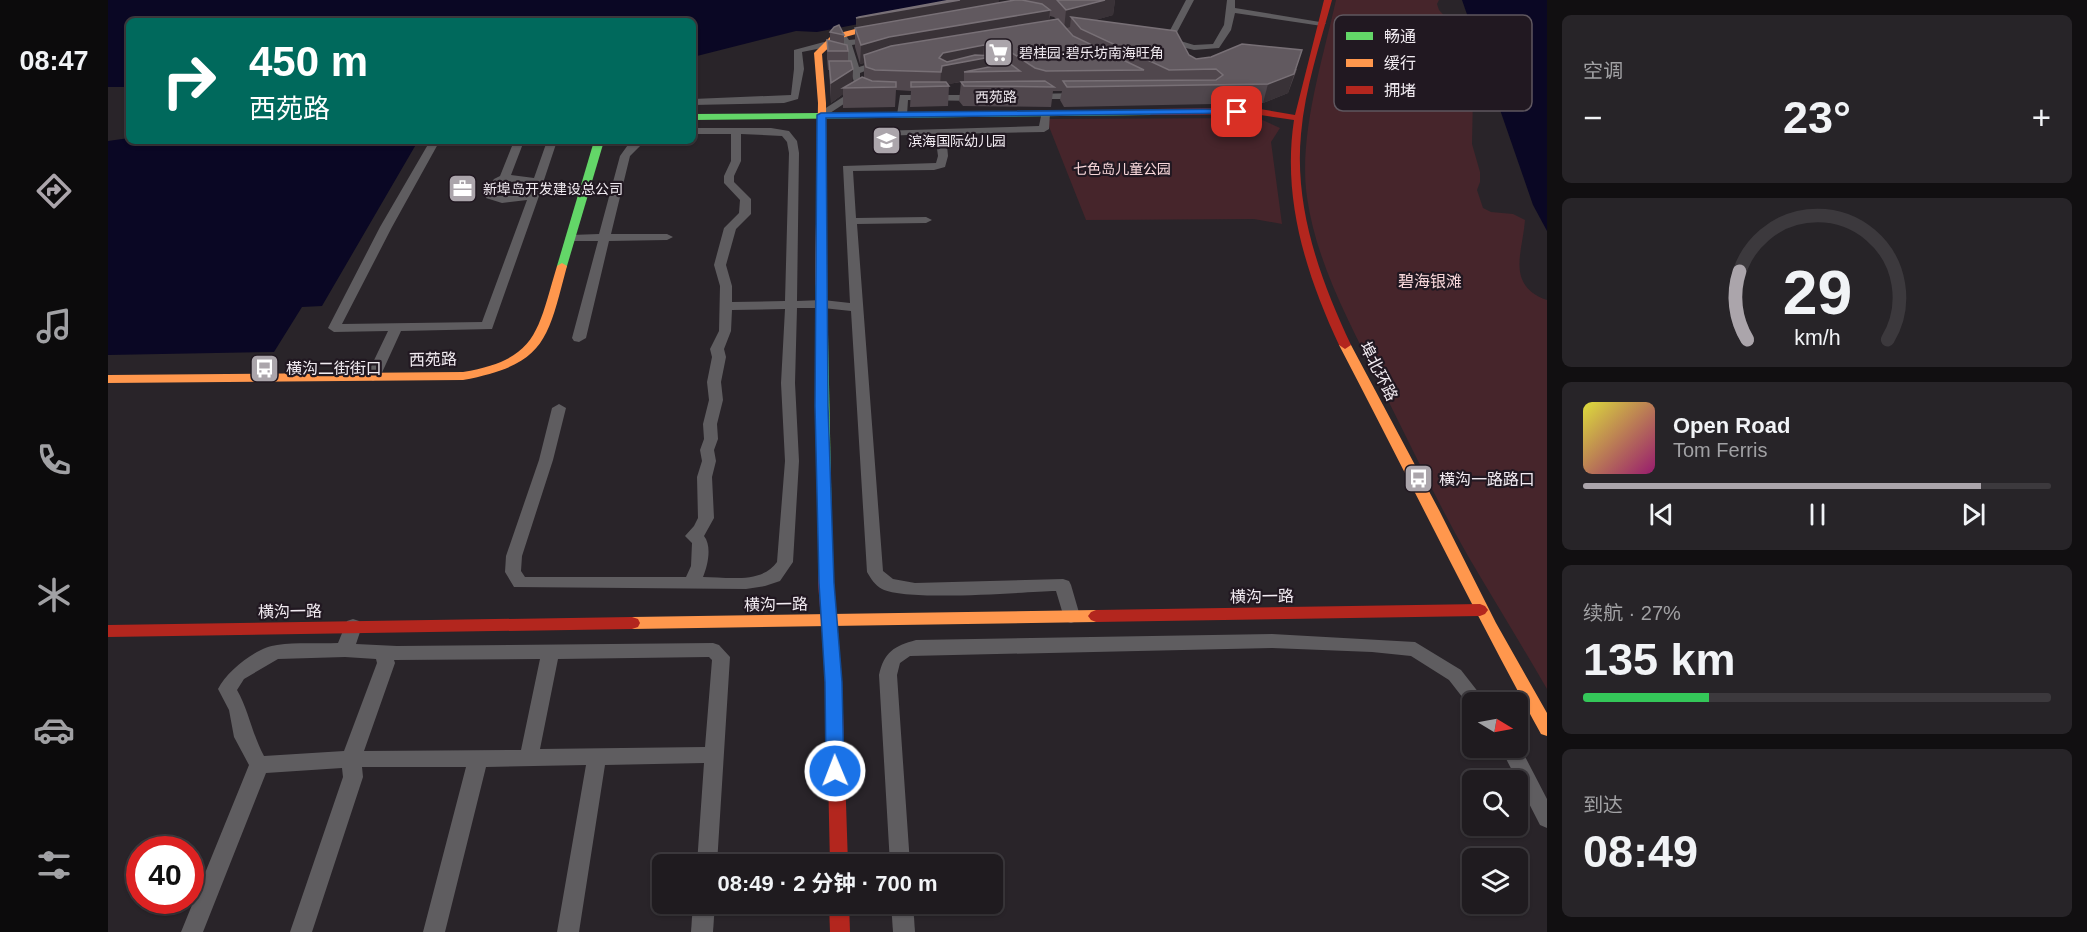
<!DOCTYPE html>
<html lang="zh">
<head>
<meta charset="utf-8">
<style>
  body { margin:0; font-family:Arial,"Noto Sans SC",sans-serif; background:#272428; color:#f1f3f6; height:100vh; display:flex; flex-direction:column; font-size:22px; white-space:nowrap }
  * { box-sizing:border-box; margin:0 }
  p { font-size:20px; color:#a1a1a4 }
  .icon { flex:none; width:33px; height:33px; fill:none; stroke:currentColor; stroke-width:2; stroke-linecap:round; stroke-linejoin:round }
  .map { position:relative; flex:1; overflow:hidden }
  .panel { display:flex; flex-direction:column; gap:15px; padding:15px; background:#110f11; width:540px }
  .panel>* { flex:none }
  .hud { position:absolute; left:18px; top:18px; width:570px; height:126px; border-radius:9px; box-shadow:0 2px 4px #0004,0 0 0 2px #3c393d; background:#00695c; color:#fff; overflow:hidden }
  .needle { width:39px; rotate:100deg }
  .buttons { position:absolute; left:1354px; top:692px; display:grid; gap:12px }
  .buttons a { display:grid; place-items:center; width:66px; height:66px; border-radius:9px; background:#1f1b1f; box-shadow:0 2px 4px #0004,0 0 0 2px #3c393d; font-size:30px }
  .speed { position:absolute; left:18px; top:836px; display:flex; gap:12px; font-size:30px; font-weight:700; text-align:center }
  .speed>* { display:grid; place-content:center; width:78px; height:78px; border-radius:50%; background:#1f1b1f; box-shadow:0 2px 4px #0004,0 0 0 2px #3c393d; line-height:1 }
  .speed .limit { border:9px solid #d22; background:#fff; color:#111 }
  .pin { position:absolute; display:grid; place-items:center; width:51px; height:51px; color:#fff; margin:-26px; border-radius:12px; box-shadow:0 3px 9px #0006 }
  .me { position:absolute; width:66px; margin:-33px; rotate:359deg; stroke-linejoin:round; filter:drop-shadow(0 0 4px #0008) }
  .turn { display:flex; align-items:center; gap:21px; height:126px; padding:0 24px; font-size:27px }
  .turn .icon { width:78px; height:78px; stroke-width:2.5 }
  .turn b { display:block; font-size:42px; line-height:51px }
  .big { font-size:45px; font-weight:700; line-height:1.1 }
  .panel .card { flex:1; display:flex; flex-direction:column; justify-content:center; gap:9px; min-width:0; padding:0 21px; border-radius:9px; background:#272428 }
  .panel .dial { align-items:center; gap:0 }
  .dial svg { height:156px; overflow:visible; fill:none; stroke:#3c393d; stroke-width:7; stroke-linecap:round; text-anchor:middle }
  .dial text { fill:#f1f3f6; stroke:none }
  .song { display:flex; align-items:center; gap:18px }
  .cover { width:72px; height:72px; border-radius:9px; background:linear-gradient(135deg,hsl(60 70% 55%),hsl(320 70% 35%)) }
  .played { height:6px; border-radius:3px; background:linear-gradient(90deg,#aba5ab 85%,#3c393d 85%) }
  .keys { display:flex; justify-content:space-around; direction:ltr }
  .heat { display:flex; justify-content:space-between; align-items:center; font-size:33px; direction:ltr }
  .charge { height:9px; border-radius:4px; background:linear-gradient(90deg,#34c759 27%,#3c393d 0) }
  .trip { position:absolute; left:544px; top:854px; width:351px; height:60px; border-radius:9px; background:#1f1b1f; box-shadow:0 2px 4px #0004,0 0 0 2px #3c393d; font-weight:700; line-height:60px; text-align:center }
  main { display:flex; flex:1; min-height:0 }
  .tab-bar { display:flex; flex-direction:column; width:108px; justify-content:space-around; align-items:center; background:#0c0b0c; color:#a1a1a4 }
  .tab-bar .icon { width:42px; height:42px }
  .tab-bar .selected { color:#aba5ab }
  .tab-bar b { font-size:27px; color:#f1f3f6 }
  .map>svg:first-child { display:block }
</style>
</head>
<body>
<main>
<nav class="tab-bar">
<b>08:47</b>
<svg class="icon selected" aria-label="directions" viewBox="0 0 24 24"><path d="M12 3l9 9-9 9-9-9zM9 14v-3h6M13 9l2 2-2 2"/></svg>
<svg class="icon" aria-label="music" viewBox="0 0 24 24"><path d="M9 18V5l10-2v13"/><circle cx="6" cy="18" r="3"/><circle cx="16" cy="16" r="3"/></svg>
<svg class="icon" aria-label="phone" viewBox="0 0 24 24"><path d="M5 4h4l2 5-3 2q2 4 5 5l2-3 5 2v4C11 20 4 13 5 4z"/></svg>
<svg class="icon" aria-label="climate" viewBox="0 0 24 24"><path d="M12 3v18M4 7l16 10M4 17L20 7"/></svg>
<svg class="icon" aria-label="car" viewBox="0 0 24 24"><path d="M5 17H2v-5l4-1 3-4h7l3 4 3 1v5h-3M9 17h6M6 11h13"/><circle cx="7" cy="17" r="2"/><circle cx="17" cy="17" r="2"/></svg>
<svg class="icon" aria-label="filters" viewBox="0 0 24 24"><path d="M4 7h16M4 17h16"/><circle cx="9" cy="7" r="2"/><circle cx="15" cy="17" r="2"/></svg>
</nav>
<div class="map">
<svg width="1439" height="932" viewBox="0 0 1439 932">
  <rect width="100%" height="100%" fill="#292429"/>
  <g fill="#46252b">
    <path d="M1228,0h103l-2,4 2,6 13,14 -5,10 2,4 11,3 1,5 -2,5 8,11 -4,16 10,17 -1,49 8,28v10l-3,8 6,18 8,4 22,2 12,6c-2,31 -20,65 22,80v389c-26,-45 -53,-89 -79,-133 -32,-56 -60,-116 -89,-174 -29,-58 -63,-120 -72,-185 -9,-61 16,-138 29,-197z"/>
    <path d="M1150,118l22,10 -9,14 11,82 -28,-5 -168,1 -40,-101z"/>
  </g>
  <g fill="#0a0724">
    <path d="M0,0h855l-10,6 -136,26 -21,-1 -103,26v-36h-564v66h-21z"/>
    <path d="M1354,0h85v231l-14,-26z"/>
    <path d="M21,138v3h289l-96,165 -20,1 -28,45 -166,3v-214z"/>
  </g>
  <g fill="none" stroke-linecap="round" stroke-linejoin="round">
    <g fill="#5f5d60" fill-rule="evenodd">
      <path d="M1078,0h8l-19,36 2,4 17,5 19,-1 11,-19 3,-25h8v8l91,15 -4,3 -87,-13 -4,17 -12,18 -25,2 -24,-6 -3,-8z"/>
      <path d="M731,34h6l4,6 29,-3v4l-26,4 7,22 22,-7 4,3 -25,10v9h-6z"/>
      <path d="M716,42l4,3 -1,2 -25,5 2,17 -6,30 -14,4 -91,2v-6l98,-4 3,-26v-19z"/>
      <path d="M749,88l8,2 -41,27h-6v-4z"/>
      <path d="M923,94l48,-1 5,3 -5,3h-51l-2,-2z"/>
      <path d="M792,95h80l5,3 -5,3 -72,-1 -1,15 -5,3 -5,-3z"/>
      <path d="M934,111l8,2 -1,16 -5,3 -98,2 2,22 -3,11 -11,3 -81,1 3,47 70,-1 6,3 -6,3 -69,1 26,347 10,8 22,4 148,-4 6,2 2,4 9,31 -3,5 -6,2 -6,-2 -9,-30c-36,1 -147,11 -174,-2 -7,-4 -11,-10 -15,-17l-16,-261 -28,-3h-26l-2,75 4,78 -6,101 -13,19 -15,5 -19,3 -232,-2 -9,-15 1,-16 33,-96 13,-52 7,-4 7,4 -13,52 -31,96 -1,15 4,6h161l5,-11 1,-23 -7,-7 9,-10 4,-8 -1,-41 5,-16 -2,-11 4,-11 -1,-15 6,-24 -2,-18 5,-25 -2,-8 9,-18 1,-45 -6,-21 10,-37 15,-15 1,-13 -16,-17v-7l7,-15v-27h-38v-6h78l18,3 8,10 2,12 -2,148 26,-1 27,3 -7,-137 93,-3 2,-7 -3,-22 -53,2 -4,-1v-4l161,-5zM633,134l41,2 5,6 2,11 -4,148 -53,1v-16l-6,-21 10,-36 15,-15v-15l-17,-17v-6l7,-15zM677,309l-4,74 4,78 -8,101c-15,22 -51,15 -74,15 5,-12 9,-31 1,-41l10,-18 -2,-41 4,-16 -2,-11 4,-11 -1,-15 6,-24 -2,-18 5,-25 -2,-8 7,-18 1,-21z"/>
      <path d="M322,141h13l-5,3 -46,83 -50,97 140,-2 45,-122 -25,3 -16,-5 -1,-7 9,-12 6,-3 14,-35h10l-13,34 23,3 13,-37h10l-13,39 8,3 -10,3 -1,4h42l5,3 -5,3h-44l-47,133 -91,2 -21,46 -7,4 -7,-4 22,-46 -54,1 -6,-4 52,-101zM398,181l26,4 -2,6 -17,5h-17l-1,-5z"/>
      <path d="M537,141l-15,15 -19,78h56l6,3 -6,3 -58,1 -23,97 -7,4 -5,-1 -2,-3 26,-97h-27l-6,-3 6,-3 28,-1 21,-78 10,-14z"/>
      <path d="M245,619l6,2 3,5 -6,18 41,2 316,-3 6,2 11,12 -13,207h-20l7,-101 -99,2 -26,167h-22l29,-167 -100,2 -41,165h-22l43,-165h-104l1,10 -51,155h-22l53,-155 -1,-9 -76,5 -63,159h-22l68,-167 -15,-28 -5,-27 -11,-21c9,-18 39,-42 59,-44 20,-3 41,-1 61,-2l9,-22zM237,657l31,2 1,4 -33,88 -80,5c-12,-22 -15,-45 -27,-66l7,-11 34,-20zM601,657l3,3 -7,87 -165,2 18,-90zM432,659l-19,91 -157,1 31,-88 -1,-3z"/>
      <path d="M1164,634l143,8 46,28 25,32h-13v6l-3,-1 -21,-27 -38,-24 -39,-4 -100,-4 -362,8 -10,7 -3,12 13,189h-20l-11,-189c5,-23 15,-29 37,-35z"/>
      <path d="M1410,743l29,56v29l-7,-3 -40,-78h18z"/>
      <path d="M585,903h22l-2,29h-22z"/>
      <path d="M783,903h22l2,29h-22z"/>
    </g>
    <g fill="#63d668" fill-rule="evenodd">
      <path d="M1046,110l1,2 -4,3 -458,5v-6z"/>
      <path d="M486,141h10l-37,125 -1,2h-8l-1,-2z"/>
      <path d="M713,282l6,3 5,246 -2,4h-10l-2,-4 -3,-246z"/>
    </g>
    <g fill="#ff974d" fill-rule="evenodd">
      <path d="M774,22l4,2 -1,2 -47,13 -16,15 4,49 1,182 -6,3 -6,-3 3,-182 -4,-50 18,-18z"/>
      <path d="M454,263l5,3c-20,75 -21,98 -104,114l-355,3v-8l355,-3c75,-13 74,-40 94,-106z"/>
      <path d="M1237,341l6,4 88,165 57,113 51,90v23l-6,-2c-70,-128 -134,-259 -202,-389z"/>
      <path d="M988,610l5,2 3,4 -3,4 -5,2 -464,7 -6,-2 -2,-4 2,-4 6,-2z"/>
    </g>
    <g fill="#b3261e" fill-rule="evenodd">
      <path d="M1216,0h8c-12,44 -27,88 -31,134 -7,74 19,145 50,211l-6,4 -6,-4c-33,-71 -57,-146 -45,-225l-40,-6 -103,1 -4,-3 4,-3 103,-1 41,7z"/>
      <path d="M717,526l5,1 2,4 2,52 8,99 6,182h-18l-4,-182 -8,-99v-52l2,-4z"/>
      <path d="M1372,604l5,2 3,4 -3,4 -5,2 -384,6 -5,-2 -3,-4 3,-4 5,-2z"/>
      <path d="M524,617l6,2 2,4 -2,4 -6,2 -524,8v-12z"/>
      <path d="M721,903h20l1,29h-20z"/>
    </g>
  </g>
  <path fill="#50474d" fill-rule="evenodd" d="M907,0h100l-2,15 -18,5 101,39 101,10 -9,24 -25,10 -199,4 -4,-7 2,-9h-9l-2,16 -88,-1 -4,-5 2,-19 -13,2 1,2 -1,20 -38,1 1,-16 -15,-1 -1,17 -52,1v-14l-12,9 -2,-33h-1l-1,-11v-19l3,1v-9l14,3v9l4,7v10l5,8 -1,13 12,-4v-15l-4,1 -5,-17v-19zM942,16l4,1 2,2 -7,1z"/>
  <g fill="#393237">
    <path d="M852,0h39l-1,11 -142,19v-12z"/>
    <path d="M997,0h10l-2,15 -35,10 -7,-8 -1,10 -6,2 2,-19z"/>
    <path d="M942,10l-2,19 -184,26v8l-4,1 1,-19 28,-8z"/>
    <path d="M876,45l-1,14 13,-3 -1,16h-31v9l-24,5 1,-14 -2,-14 4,-5z"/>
    <path d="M1194,50l-14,43 -25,10 5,-19z"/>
    <path d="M745,69l-1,19h-9v6l-12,9v-20z"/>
  </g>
  <g fill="#61595f" stroke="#787076" stroke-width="1.5">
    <path d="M843,0h9l-104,18 3,-1z"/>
    <path d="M907,0h7l20,4 8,6 -161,27 -28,8 -6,-17z"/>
    <path d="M949,0h48l-39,10z"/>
    <path d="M963,17l105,14 13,24 7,4 15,-2 31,-13 60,6 -8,24 -26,10 -201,3 -4,-6 153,-1 7,-5 -7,-6 -47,1 -88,-41z"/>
    <path d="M950,19l15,17 71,34 -98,1 -11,-3 -29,-19 -10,-3 -12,-1 -41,8 -4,5 8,4 28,-7 21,1 -54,10 -1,6 -66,-2 -9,-3 -2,-12 27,-9z"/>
    <path d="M731,25l5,10 -14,-3 4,-5z"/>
    <path d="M719,40l20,5 1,6h-20z"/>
    <path d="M721,61h22l2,8 -22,14z"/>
    <path d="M901,63l11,8 -56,1z"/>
    <path d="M754,77l10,4 24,1v5l-53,1z"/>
    <path d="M937,81l9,6 -90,-1 -3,-4z"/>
    <path d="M803,82h35l3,4 -38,1z"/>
  </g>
  <path fill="#1a73e8" stroke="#114b97" stroke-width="1.5" d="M1129,109l4,3 -1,1 -414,5 2,288 6,177 8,99 2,89 -2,6 -7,2 -6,-2 -3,-6 -1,-89 -6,-99 -4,-177 2,-291 4,-2z"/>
  <defs>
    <symbol id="supermarket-square" viewBox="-11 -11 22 22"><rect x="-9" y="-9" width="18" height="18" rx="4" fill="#aba5ab" stroke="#211821"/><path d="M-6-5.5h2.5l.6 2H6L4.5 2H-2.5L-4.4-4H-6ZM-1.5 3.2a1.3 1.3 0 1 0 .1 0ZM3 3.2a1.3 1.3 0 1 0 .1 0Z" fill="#fff"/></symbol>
    <symbol id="school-square" viewBox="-11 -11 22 22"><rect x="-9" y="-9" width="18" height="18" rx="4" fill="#aba5ab" stroke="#211821"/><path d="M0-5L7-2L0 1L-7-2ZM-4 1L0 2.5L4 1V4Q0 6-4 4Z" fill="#fff"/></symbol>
    <symbol id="office-square" viewBox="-11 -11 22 22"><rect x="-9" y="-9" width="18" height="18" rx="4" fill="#aba5ab" stroke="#211821"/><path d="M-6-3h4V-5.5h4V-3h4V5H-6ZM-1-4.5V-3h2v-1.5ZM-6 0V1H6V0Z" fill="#fff"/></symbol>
    <symbol id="bus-square" viewBox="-11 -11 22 22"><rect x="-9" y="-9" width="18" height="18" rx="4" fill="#aba5ab" stroke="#211821"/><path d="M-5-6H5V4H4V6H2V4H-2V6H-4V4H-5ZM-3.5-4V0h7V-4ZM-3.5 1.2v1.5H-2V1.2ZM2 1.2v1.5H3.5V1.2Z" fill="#fff"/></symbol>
  </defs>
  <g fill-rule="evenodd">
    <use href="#supermarket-square" x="874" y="36" width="33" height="33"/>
    <use href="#school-square" x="762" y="124" width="33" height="33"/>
    <use href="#office-square" x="338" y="172" width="33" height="33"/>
    <use href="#bus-square" x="140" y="352" width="33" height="33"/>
    <use href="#bus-square" x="1294" y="462" width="33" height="33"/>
  </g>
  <g text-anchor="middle" stroke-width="4.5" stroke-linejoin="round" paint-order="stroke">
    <g font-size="14" fill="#f1ebf1" stroke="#211821" text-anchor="start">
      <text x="911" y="58">碧桂园·碧乐坊南海旺角</text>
      <text x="800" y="146">滨海国际幼儿园</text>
      <text x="375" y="194">新埠岛开发建设总公司</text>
    </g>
    <g font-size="14" fill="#f1ebf1" stroke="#211821">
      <text transform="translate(888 97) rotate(-1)" y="5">西苑路</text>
    </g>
    <g font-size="14" fill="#f9d8db" stroke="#211821">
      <text x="1014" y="174">七色岛儿童公园</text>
    </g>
    <g font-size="16" fill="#f9d8db" stroke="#211821">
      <text x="1322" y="287">碧海银滩</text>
    </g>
    <g font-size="16" fill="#f1ebf1" stroke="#211821">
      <text transform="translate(325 359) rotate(-1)" y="6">西苑路</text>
      <text transform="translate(1271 371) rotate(63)" y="6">埠北环路</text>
      <text transform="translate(1154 596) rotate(-1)" y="6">横沟一路</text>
      <text transform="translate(668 604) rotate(-1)" y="6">横沟一路</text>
      <text transform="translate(182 611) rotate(-1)" y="6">横沟一路</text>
    </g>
    <g font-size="16" fill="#f1ebf1" stroke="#211821" text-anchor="start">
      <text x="178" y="374">横沟二街街口</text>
      <text x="1331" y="485">横沟一路路口</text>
    </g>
  </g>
  <rect x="1226" y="15" width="198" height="96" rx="9" fill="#211821" stroke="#5f575f" stroke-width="1.5"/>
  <rect x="1238" y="32" width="27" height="8" fill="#63d668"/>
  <rect x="1238" y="59" width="27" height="8" fill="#ff974d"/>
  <rect x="1238" y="86" width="27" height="8" fill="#b3261e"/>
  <g font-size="16" fill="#f1ebf1">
    <text x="1276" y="42">畅通</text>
    <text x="1276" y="69">缓行</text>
    <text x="1276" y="96">拥堵</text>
  </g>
</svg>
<div class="buttons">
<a><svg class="needle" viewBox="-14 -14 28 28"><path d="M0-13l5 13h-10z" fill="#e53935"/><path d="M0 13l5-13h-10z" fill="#a1a1a4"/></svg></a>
<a><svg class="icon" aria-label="search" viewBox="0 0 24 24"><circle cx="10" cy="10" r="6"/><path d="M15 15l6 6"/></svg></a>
<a><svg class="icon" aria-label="layers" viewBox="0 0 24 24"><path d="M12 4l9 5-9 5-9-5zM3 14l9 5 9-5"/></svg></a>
</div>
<div class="speed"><div class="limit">40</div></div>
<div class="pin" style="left:1129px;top:112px;background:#d93025"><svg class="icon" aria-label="arrive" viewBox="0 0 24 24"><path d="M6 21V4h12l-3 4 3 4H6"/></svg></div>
<svg class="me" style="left:727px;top:771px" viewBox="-20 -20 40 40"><circle r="17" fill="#1a73e8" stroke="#fff" stroke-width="3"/><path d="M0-11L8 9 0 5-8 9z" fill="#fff"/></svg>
<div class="trip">08:49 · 2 分钟 · 700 m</div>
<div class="hud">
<div class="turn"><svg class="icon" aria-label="right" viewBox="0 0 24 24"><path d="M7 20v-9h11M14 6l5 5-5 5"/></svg><div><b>450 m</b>西苑路</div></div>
</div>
</div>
<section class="panel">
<div class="card"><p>空调</p>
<div class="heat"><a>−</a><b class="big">23°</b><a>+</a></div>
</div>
<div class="card dial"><svg viewBox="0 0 100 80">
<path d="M14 69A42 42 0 1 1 86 69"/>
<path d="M14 69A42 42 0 0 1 10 34" stroke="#aba5ab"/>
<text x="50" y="56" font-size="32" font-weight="700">29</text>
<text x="50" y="72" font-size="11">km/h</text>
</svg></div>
<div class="card">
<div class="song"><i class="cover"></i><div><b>Open Road</b><p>Tom Ferris</p></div></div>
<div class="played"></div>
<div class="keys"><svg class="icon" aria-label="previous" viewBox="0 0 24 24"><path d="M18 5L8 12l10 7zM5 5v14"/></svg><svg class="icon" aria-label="pause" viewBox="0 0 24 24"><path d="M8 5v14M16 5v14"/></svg><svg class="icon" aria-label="next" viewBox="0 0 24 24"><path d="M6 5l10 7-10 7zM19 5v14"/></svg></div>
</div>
<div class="card"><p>续航 · 27%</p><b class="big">135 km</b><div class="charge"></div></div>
<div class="card"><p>到达</p><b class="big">08:49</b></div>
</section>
</main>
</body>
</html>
